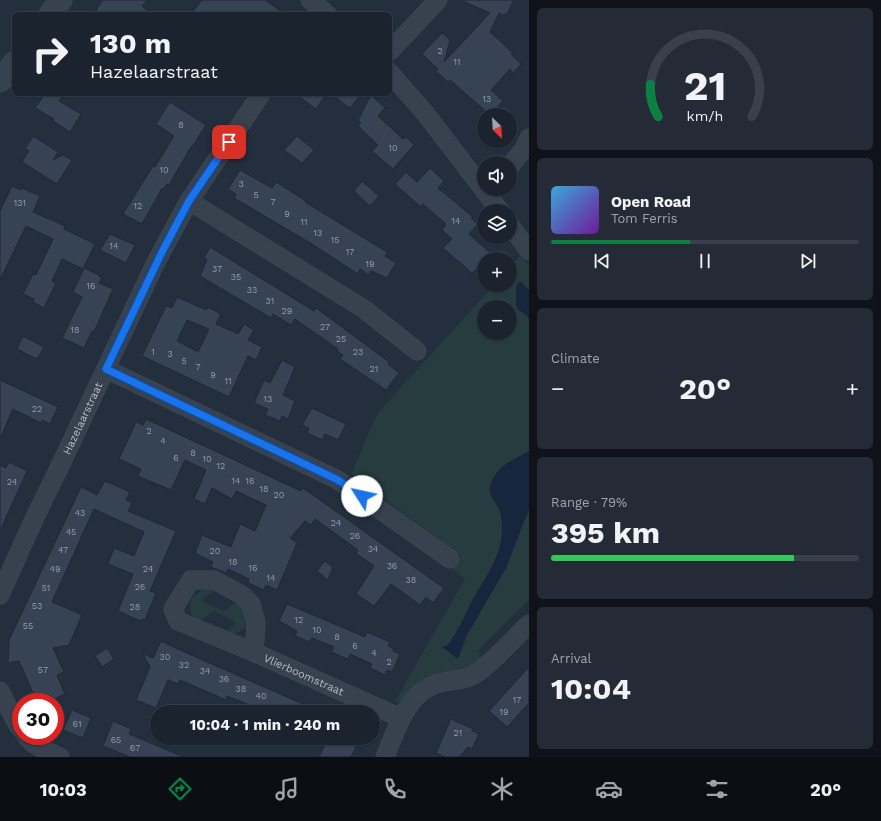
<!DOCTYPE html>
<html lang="en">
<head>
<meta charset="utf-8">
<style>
  body { margin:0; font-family:"Work Sans",sans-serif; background:#242b36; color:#f1f3f6; height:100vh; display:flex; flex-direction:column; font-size:15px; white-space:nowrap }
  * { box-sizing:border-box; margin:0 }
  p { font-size:13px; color:#a0a4aa }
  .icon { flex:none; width:22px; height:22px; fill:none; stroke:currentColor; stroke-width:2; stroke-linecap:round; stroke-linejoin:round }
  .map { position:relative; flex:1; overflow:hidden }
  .drawer { display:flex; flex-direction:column; gap:8px; padding:8px; background:#0f1319; width:352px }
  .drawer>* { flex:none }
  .banner { position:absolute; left:12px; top:12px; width:380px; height:84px; border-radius:6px; box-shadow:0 1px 3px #0004,0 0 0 1px #39404a; background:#1b232e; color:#f1f3f6; overflow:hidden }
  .needle { width:26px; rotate:155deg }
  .controls { position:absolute; left:477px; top:108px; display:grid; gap:8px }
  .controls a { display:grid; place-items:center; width:40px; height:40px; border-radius:50%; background:#1b232e; box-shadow:0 1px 3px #0004,0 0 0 1px #39404a; font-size:20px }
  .speed { position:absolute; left:12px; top:693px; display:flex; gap:8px; font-size:20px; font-weight:700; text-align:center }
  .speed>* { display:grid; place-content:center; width:52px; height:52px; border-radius:50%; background:#1b232e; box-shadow:0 1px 3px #0004,0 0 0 1px #39404a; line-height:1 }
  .speed .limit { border:6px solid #d22; background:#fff; color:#111 }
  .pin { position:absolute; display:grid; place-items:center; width:34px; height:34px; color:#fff; margin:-17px; border-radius:8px; box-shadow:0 2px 6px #0006 }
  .me { position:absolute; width:44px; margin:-22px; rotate:305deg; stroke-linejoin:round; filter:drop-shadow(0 0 3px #0008) }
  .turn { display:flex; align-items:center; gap:14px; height:84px; padding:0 12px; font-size:18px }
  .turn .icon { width:52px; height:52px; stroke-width:2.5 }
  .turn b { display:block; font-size:28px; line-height:34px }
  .big { font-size:30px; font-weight:700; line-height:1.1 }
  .drawer .card { flex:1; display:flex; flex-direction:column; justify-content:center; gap:6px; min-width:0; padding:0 14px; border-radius:6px; background:#242b36 }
  .drawer .dial { align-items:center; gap:0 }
  .dial svg { height:104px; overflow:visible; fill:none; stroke:#39404a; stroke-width:7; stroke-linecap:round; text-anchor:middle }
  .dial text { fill:#f1f3f6; stroke:none }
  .song { display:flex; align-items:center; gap:12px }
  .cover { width:48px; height:48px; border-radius:6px; background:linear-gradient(135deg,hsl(200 70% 55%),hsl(280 70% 35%)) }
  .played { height:4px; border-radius:2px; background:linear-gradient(90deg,#0b8043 45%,#39404a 45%) }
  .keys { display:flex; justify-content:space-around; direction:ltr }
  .heat { display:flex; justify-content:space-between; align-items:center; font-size:22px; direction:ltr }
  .charge { height:6px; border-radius:3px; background:linear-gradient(90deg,#34c759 79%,#39404a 0) }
  .trip { position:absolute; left:150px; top:705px; width:230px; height:40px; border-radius:20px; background:#1b232e; box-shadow:0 1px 3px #0004,0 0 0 1px #39404a; font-weight:700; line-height:40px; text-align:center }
  .dock { display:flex; height:64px; justify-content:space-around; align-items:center; background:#0b0e12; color:#a0a4aa }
  .dock .icon { width:28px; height:28px }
  .dock .active { color:#0b8043 }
  .dock b { font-size:18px; color:#f1f3f6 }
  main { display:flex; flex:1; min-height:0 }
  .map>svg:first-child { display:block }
</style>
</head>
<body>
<main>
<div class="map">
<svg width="529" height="757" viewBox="0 0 529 757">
  <rect width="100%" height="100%" fill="#242f3e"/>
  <g fill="#263c3f" fill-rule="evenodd">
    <path d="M520,256l9,9v335l-51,50 5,12 -79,38 -10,3 71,-124 -13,-10 9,-13 -109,-81v-3l25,-58 117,-129h16v-18zM484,307h26v26h-26z"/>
    <path d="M202,590h12l-13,11 23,10 13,-10 5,3 5,18c-3,10 -13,14 -22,10l12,-9 -23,-12 -14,10c-10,-2 -13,-17 -6,-25 2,-2 6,-4 8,-6z"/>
  </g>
  <g fill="#17263c">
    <path d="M520,281l9,9v28l-11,-9 -2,-4v-19z"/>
    <path d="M529,451v58l-23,59 -39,67 -9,24 -16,-12c3,-1 6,-2 8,-5 8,-11 14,-25 20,-37 11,-22 31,-47 32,-72 0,-7 0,-15 -2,-21 -3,-9 -12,-16 -10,-25 4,-21 24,-27 39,-36z"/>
  </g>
  <g fill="#364354" stroke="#1f2835" fill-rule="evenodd">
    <path d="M102,0h45l-5,6 9,8h-57z"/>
    <path d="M202,0h63l20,14h-94z"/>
    <path d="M460,0h54l-7,14h-2l-1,2 -5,-3 -9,19 23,21 -2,1 10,10 -8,9 -3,-4 -19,21 12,11 -13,14 -40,-35 -2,2 -12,-11 2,-2 -16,-15 20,-21 8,7 -6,22 46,-49z"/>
    <path d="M45,94h19l-5,7 22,13 -11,18 -17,-11 1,-2 -19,-11z"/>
    <path d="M295,94h31l-10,15z"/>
    <path d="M331,94h30l-11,14z"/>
    <path d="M371,95l14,13 -7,8 25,23 3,-2 8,8 -21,24 -21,-18 6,-6 -20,-19 3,-3 -3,-3z"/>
    <path d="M170,102l36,23 -14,22h-1l-22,38 -2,-1 -3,5 -2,-1 -20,36 -19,-10 30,-48 2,1 19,-31 -18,-12z"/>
    <path d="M33,136l25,16 -5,8 10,-5 9,5 -15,24 -35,-22 7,-11 -4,-2z"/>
    <path d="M297,136l17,14 -12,13 -18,-13z"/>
    <path d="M430,168l14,13 -6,7 35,29 -2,1 7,6 -9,10 28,25h-13v15l-7,-6 -5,5 -29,-25 9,-9 -10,-9 4,-6 -23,-20 -2,3 -26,-23 11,-12 11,10z"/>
    <path d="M240,170l32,18 4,-6 30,19 -1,1 82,50 -2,4 11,7 -9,15 -16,-7 -2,4 -9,-6 -2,5 -46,-30 -78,-46 2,-4 -8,-5z"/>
    <path d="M362,181l17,15 -9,10 -16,-15z"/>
    <path d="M12,186l9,4 1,-2 18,8 -7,16 32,14 -1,3 31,15 -12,25 -21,-10 -10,22 4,2 -12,25 -11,-6 1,-3 -11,-5 10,-20 3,1 17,-36 -27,-13 -26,54v-69z"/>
    <path d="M110,234l25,11 -9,18 -26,-13z"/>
    <path d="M210,247l104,64 2,-3 73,54 -1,2 11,9 -13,17 -46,-31 3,-4 -6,-4 1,-2 -43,-30 -4,6 -18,-11 -2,4 -71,-42 7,-16 -3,-2z"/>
    <path d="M84,268l15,7v1l3,2 -3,5 14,6 -19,43 -2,-1 -8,17 -22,-10 20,-41 -9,-5z"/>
    <path d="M177,297l29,13 2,-3 13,7 -5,10 22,10 6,-10 10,6 -6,10 14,7 -6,13 -8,-4 -19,41 -87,-41 24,-50 6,2zM187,320l22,9 -11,23 -21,-11z"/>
    <path d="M23,336l21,11 -7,12 -20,-10z"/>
    <path d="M282,360l13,7 -12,28 12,6 -7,18 -6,-3 -2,5 -15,-6 3,-6 -14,-6 10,-23 6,3z"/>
    <path d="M0,380l58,27 -8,17 -8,-4 -1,3 -28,-14 -13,30z"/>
    <path d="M312,408l34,16 -8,16 -13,-6 -3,6 -15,-7 2,-5 -7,-3z"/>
    <path d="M146,419l155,72 2,-3 141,100 -11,15 -7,-6 -6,8 -29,-21 -17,22 -18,-12 18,-28 -18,-13 2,-3 -43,-31 -4,6 -6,-4 -15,17 7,5 -20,47 -11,-5 -2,5 -16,-7 1,-4 -21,-10 -2,4 -15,-6 2,-5 -18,-9 7,-18 29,12 9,-23 15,7 11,-26 -30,-14 -4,8 -20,-11 -7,16 -11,-5 12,-29 -21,-10 -14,30 -33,-14 3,-7 -22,-10 17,-37 7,3z"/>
    <path d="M9,462l18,9 -27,60v-66l6,3z"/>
    <path d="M105,481l25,11 -4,8 6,3 -4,8 48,20 -26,60 6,2 -11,27 -3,-1 -1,2 -23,-10 15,-37 -25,-10 6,-16 20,8 10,-24 -50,-23 -42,93 30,13 -13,30 -16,3 11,24 -7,3 8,19 -18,8h-10l-18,-41 -11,2 1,-23 72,-153 16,8z"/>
    <path d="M325,561l8,6 -5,13 -11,-9z"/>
    <path d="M287,604l78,33 2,-5 23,10 -2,4 6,3 -1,2 7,3 -8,18 -5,-2 -2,5 -15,-7 2,-4 -22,-10 -2,5 -17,-7 3,-5 -22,-9 -2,4 -15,-6 2,-5 -18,-10z"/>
    <path d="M161,641l19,9 141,62h-54l-40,-16 -1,4 -46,-20 -2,4 -10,-4 -12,28 -20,-8 14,-33 -7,-13 10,4z"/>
    <path d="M107,648l7,11 -12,8 -7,-11z"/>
    <path d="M529,667v36l-22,24 -18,-16z"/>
    <path d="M72,710l19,8 -8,20 -20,-8z"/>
    <path d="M451,719l22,10 -1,2 7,3 -7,15 -4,-2 -9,10h-14l-9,-4z"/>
    <path d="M113,721l18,8 -2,5 55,23h-54l-27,-11z"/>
    <path d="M328,738h32l-9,19h-32z"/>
  </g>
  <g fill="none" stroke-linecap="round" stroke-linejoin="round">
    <defs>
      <g id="minor">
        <path d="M310,0l17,14"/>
        <path d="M390,51l48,-51"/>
        <path d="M390,73l35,40 75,98"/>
        <path d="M510,166l14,-17 5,-11"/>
        <path d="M189,201l175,108 53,42"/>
        <path d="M510,225l19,26"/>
        <path d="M106,369l232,111 112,79"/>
        <path id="s1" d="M0,595l36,-80 25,-51 95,-202 33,-61 72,-107"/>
        <path id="s2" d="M251,651l4,-10 1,-19 -5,-18 -9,-9 -28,-15h-23l-18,29 5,12 73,30 150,67"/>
        <path d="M0,691l16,31 5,7"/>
        <path d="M26,736c7,10 23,16 34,21"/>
        <path d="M385,757c11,-26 21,-63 51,-73 12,-4 25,-3 36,-8 17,-9 42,-38 57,-52"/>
      </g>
      <g id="tertiary">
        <path d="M50,14l11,-14"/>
        <path d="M0,81l14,-18"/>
      </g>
    </defs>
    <use href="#minor" stroke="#414a57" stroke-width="19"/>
    <use href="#tertiary" stroke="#414a57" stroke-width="23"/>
    <use href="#minor" stroke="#38414e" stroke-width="18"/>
    <use href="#tertiary" stroke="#38414e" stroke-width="22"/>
  </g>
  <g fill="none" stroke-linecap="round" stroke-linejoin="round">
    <defs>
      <path id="route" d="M229,142l-40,59 -26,49 -57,119 232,111 24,16"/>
    </defs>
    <use href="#route" stroke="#114b97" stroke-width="10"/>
    <use href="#route" stroke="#1a73e8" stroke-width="7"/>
  </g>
  <g text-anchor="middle" stroke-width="4" stroke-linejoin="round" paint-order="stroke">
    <g font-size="9" fill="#929caa">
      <text x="440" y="54">2</text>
      <text x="457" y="65">11</text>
      <text x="487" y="102">13</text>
      <text x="181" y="128">8</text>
      <text x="393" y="151">10</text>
      <text x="164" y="173">10</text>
      <text x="241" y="187">3</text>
      <text x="256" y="198">5</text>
      <text x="273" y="205">7</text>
      <text x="20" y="206">131</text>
      <text x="138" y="209">12</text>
      <text x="287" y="217">9</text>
      <text x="456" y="224">14</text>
      <text x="304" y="225">11</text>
      <text x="318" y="236">13</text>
      <text x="335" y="243">15</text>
      <text x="114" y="249">14</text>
      <text x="350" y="255">17</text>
      <text x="370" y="267">19</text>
      <text x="217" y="272">37</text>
      <text x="236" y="280">35</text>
      <text x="91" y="289">16</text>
      <text x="252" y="293">33</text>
      <text x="270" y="304">31</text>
      <text x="287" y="314">29</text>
      <text x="325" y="330">27</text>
      <text x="75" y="333">18</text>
      <text x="341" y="342">25</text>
      <text x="153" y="355">1</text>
      <text x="358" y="355">23</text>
      <text x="170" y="357">3</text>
      <text x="184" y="364">5</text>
      <text x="198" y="370">7</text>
      <text x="374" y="372">21</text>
      <text x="213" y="378">9</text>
      <text x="228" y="384">11</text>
      <text x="268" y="402">13</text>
      <text x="37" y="412">22</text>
      <text x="149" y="434">2</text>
      <text x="163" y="444">4</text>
      <text x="193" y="456">8</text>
      <text x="176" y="461">6</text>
      <text x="207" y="462">10</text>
      <text x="221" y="469">12</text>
      <text x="236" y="484">14</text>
      <text x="250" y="484">16</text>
      <text x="12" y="485">24</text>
      <text x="264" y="492">18</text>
      <text x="279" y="498">20</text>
      <text x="80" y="516">43</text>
      <text x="336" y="526">24</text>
      <text x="71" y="535">45</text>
      <text x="355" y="539">26</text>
      <text x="373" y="552">34</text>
      <text x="63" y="553">47</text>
      <text x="215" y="554">20</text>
      <text x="233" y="565">18</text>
      <text x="392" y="569">36</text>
      <text x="253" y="571">16</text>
      <text x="55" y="572">49</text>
      <text x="148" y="572">24</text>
      <text x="271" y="581">14</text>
      <text x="411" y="583">38</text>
      <text x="140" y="590">26</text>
      <text x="46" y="591">51</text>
      <text x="37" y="609">53</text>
      <text x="135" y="610">28</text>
      <text x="299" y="623">12</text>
      <text x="28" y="629">55</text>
      <text x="317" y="633">10</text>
      <text x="337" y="640">8</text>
      <text x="355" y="649">6</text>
      <text x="374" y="656">4</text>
      <text x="165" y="660">30</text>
      <text x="389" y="665">2</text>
      <text x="184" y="668">32</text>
      <text x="43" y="673">57</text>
      <text x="205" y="674">34</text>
      <text x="224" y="682">36</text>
      <text x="241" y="692">38</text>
      <text x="261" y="699">40</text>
      <text x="517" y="703">17</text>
      <text x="504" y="715">19</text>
      <text x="77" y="727">61</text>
      <text x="458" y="736">21</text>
      <text x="116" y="743">65</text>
      <text x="135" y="751">67</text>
    </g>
    <g font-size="11" fill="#b4bcc9" stroke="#1d2633">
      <text dy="4" stroke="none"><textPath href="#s1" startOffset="195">Hazelaarstraat</textPath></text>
      <text dy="4" stroke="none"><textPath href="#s2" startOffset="300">Vlierboomstraat</textPath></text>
    </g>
  </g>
</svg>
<div class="controls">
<a><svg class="needle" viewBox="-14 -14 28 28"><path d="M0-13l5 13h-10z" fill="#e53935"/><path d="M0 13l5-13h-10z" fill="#a0a4aa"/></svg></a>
<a><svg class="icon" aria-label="sound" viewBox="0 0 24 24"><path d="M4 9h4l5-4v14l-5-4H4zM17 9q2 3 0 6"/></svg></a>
<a><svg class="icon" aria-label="layers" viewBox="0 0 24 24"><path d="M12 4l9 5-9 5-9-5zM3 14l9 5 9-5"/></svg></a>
<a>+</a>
<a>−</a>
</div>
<div class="speed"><div class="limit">30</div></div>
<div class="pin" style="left:229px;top:142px;background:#d93025"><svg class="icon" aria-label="arrive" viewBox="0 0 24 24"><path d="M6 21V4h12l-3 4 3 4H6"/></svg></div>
<svg class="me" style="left:362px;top:496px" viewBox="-20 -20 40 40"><circle r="19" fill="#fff"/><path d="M0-13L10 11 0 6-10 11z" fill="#1a73e8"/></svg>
<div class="trip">10:04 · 1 min · 240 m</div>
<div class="banner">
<div class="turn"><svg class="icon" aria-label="right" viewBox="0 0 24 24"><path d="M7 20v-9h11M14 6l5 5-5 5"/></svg><div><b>130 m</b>Hazelaarstraat</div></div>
</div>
</div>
<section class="drawer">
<div class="card dial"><svg viewBox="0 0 100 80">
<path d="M14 69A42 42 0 1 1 86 69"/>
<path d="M14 69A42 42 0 0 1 8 44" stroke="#0b8043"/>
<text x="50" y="56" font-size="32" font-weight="700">21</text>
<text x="50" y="72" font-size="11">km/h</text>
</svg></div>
<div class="card">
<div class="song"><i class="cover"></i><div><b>Open Road</b><p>Tom Ferris</p></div></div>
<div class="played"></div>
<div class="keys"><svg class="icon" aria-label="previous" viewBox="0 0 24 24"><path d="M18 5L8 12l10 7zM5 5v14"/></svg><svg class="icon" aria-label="pause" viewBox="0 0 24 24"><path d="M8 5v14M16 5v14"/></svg><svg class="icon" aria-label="next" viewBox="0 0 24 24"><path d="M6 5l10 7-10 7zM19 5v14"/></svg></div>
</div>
<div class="card"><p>Climate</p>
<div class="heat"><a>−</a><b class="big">20°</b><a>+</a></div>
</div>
<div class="card"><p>Range · 79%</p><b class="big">395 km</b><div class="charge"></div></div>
<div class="card"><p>Arrival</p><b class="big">10:04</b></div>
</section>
</main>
<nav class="dock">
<b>10:03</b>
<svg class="icon active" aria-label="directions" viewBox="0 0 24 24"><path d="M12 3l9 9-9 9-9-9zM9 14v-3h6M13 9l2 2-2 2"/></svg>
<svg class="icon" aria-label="music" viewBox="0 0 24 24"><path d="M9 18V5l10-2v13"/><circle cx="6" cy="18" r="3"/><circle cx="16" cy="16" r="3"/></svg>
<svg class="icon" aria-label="phone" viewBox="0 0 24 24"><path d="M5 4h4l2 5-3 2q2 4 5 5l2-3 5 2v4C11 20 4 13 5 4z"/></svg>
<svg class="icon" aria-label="climate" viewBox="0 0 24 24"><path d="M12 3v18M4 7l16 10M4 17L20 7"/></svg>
<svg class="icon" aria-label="car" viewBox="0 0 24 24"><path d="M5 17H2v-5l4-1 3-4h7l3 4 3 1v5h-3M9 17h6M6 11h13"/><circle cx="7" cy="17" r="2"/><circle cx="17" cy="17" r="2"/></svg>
<svg class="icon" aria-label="filters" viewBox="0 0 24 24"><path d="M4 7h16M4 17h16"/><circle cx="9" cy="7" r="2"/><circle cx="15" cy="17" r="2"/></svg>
<b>20°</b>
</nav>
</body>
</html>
